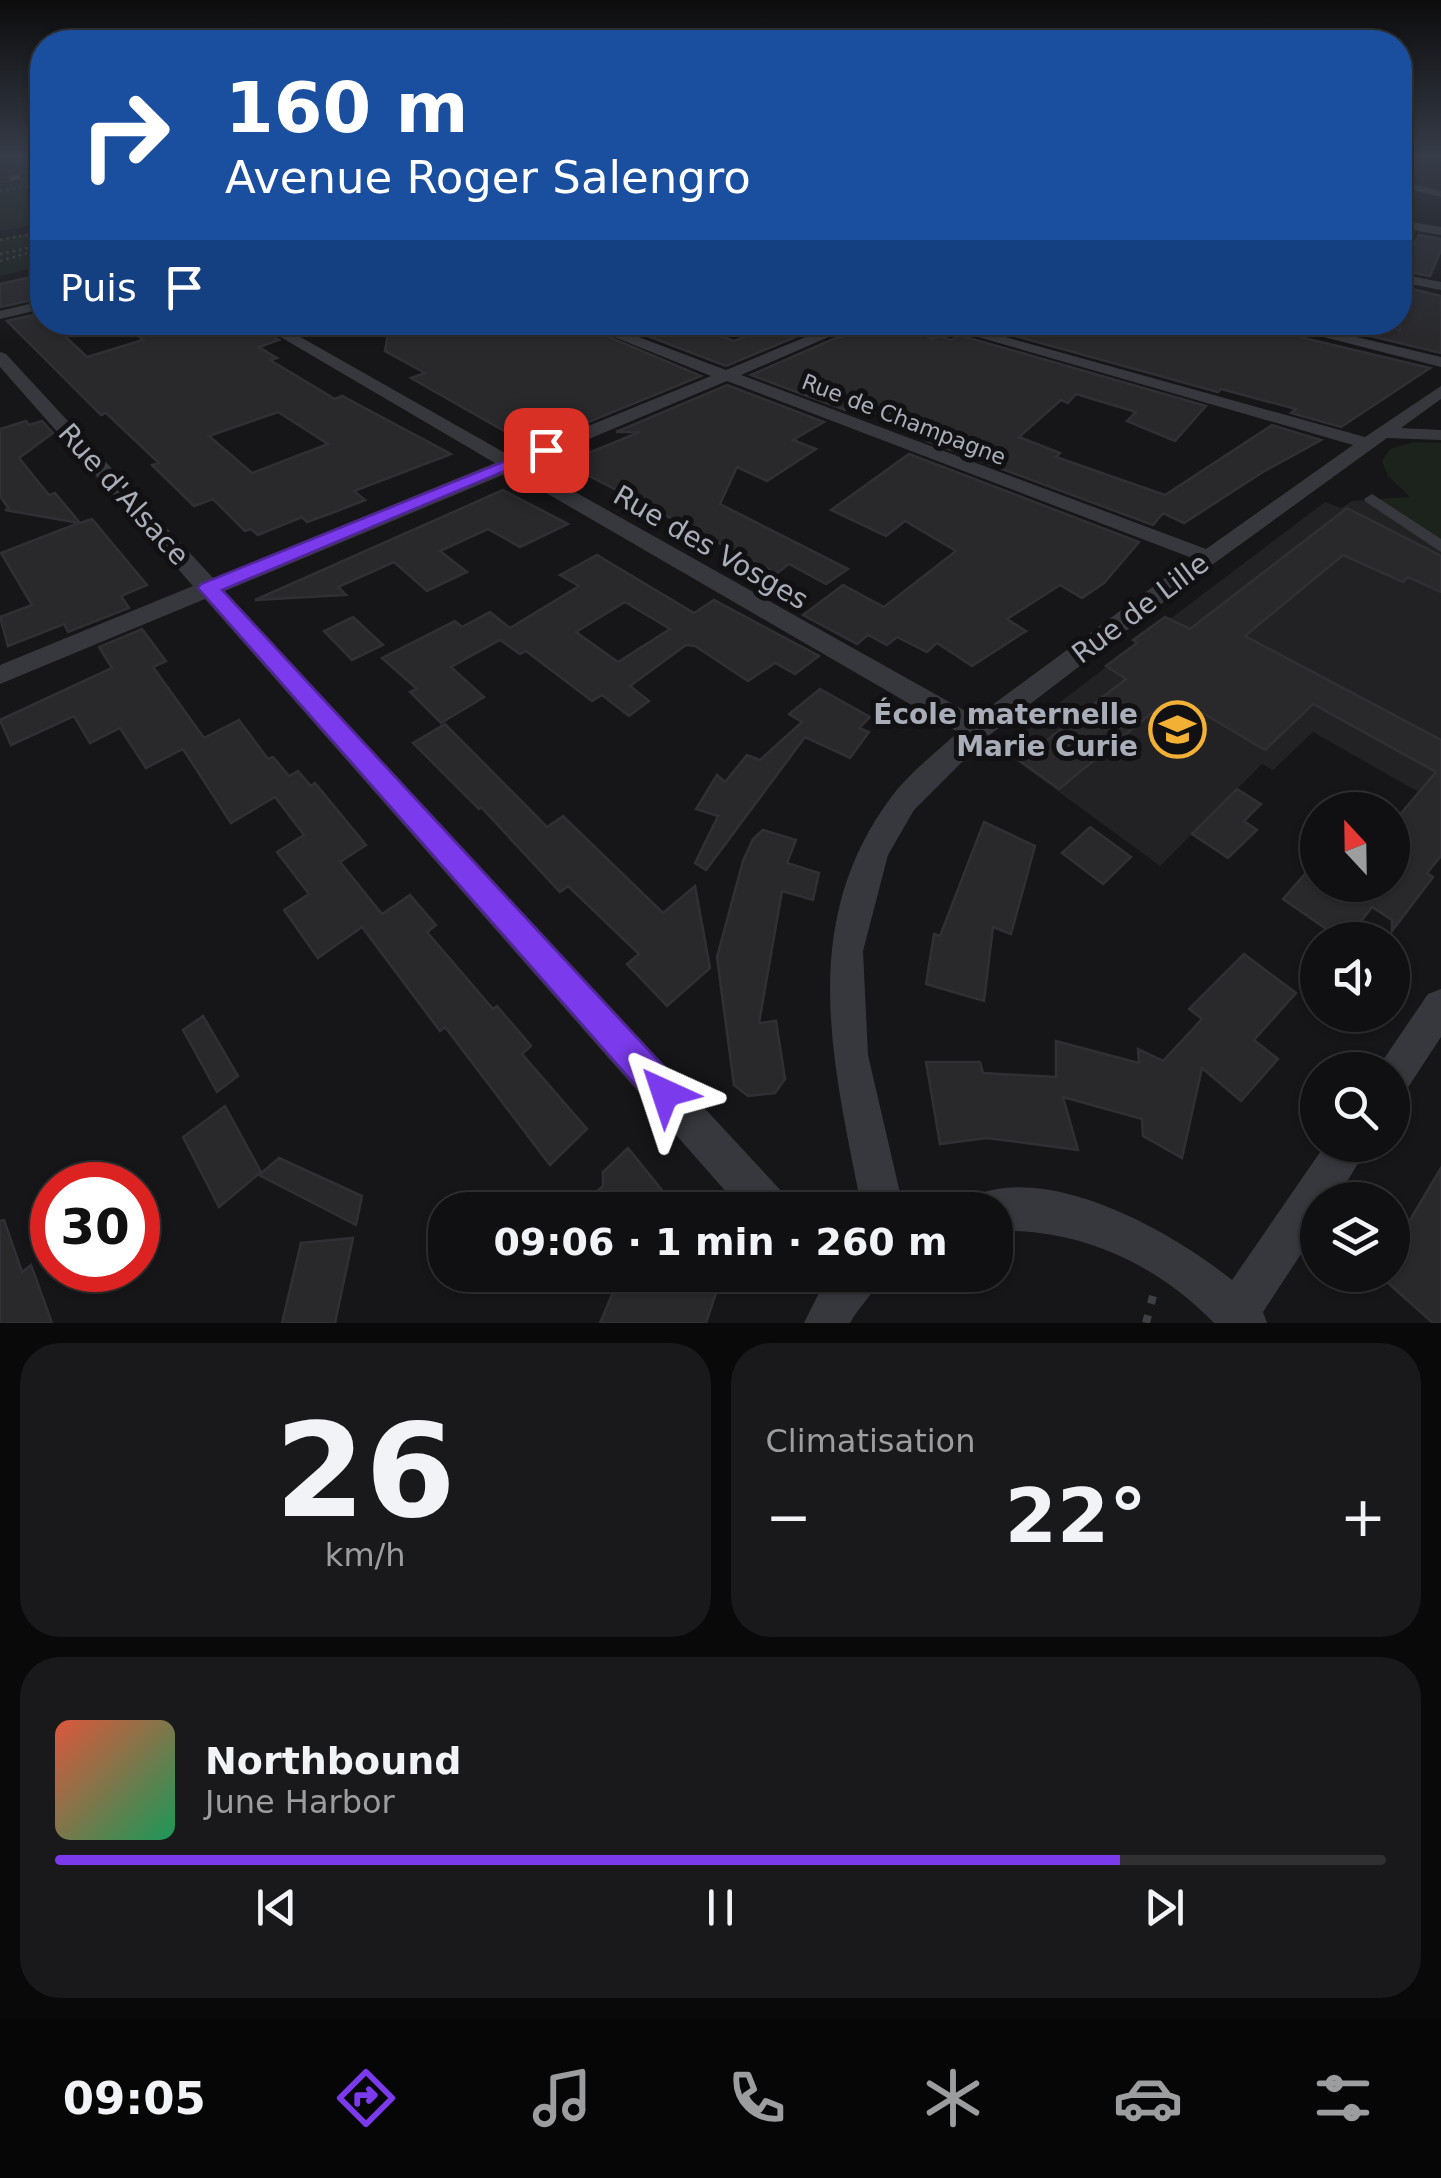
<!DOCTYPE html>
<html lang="fr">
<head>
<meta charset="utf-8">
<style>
  body { margin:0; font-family:"DejaVu Sans",sans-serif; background:#19191b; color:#f1f3f6; height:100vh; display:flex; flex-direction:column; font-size:38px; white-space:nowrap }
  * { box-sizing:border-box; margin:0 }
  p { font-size:32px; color:#9c9d9f }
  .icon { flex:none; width:55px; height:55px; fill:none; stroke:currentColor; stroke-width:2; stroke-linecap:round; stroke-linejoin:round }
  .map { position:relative; height:1323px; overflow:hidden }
  .panel { display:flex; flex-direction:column; gap:20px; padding:20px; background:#09090a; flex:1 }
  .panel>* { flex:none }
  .hud { position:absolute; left:30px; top:30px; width:1382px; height:305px; border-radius:40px; box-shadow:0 2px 8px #0004,0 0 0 2px #303032; background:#1a4fa0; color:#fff; overflow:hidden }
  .needle { width:65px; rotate:338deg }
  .fabs { position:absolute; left:1300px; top:792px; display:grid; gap:20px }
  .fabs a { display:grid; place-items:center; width:110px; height:110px; border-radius:50%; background:#101012; box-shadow:0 2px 8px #0004,0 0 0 2px #303032; font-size:50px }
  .speed { position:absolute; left:30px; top:1162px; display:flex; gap:20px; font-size:50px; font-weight:700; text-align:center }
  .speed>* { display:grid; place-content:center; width:130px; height:130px; border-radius:50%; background:#101012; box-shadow:0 2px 8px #0004,0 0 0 2px #303032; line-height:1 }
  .speed .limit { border:15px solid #d22; background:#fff; color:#111 }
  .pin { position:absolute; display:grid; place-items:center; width:85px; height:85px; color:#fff; margin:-42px; border-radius:20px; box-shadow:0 5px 15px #0006 }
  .me { position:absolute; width:110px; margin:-55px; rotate:318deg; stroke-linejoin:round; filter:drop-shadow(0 0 8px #0008) }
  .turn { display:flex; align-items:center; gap:35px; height:210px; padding:0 30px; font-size:45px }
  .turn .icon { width:130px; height:130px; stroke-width:2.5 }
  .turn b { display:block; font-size:70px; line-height:85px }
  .then { display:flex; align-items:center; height:95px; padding:0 30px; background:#0003; gap:20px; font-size:38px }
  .big { font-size:75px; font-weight:800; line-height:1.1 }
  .panel .tile { flex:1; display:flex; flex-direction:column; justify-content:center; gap:15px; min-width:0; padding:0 35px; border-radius:40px; background:#19191b }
  .panel .dial { align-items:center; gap:0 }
  .dial b { font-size:130px; line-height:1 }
  .song { display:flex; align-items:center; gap:30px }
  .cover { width:120px; height:120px; border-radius:15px; background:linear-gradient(135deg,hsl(10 70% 55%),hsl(150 70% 35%)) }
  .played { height:10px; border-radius:5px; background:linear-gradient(90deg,#7c3aed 80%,#303032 80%) }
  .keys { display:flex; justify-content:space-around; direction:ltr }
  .heat { display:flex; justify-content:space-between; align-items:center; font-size:55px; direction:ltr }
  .panel .tiles { flex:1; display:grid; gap:20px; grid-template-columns:1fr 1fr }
  .tile:last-child { grid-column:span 2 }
  .trip { position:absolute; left:428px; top:1192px; width:585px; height:100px; border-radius:40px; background:#101012; box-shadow:0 2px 8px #0004,0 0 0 2px #303032; font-weight:800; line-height:100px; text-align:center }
  .menu { display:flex; height:160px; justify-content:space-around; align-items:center; background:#060607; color:#9c9d9f }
  .menu .icon { width:70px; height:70px }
  .menu .active { color:#7c3aed }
  .menu b { font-size:45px; color:#f1f3f6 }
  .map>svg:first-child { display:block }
</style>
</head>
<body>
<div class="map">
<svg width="1441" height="1323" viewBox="0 0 1441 1323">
  <rect width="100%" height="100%" fill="#161618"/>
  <path fill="#222225" d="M1365,500l76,51v254l-128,-73 -40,38 -11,-6 -102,102 -161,-118 326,-246 16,6 11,-7z"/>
  <g fill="#1c231d">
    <path d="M42,176v47l-42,8v-48z"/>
    <path d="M42,230v36l-42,10v-37z"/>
    <path d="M1413,442l28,1v100l-64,-44 33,-2 -22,-21 -6,-15 8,-12z"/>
  </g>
  <g fill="#29292c" stroke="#303034" stroke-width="2.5" fill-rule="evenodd">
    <path d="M1419,235l22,4v11l-11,26 -30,-6z"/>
    <path d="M27,278l15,20 -42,9v-23z"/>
    <path d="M1400,286l41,10v57l-79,-19 7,-10 31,6z"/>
    <path d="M42,313v9h8l37,35 56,-17 -10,-9 32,-9h24l7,5 14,-5h41l28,18 -20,7 18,11 -7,2 65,39 7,-3 109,58 -97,37 11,9 -33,13 -25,9 -5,-5 -44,18 -7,-6 -6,2 -32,-32 -19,7 -42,-41 7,-2 -53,-50 -5,2 -94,-94zM278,412l50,32 -76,29 -43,-37z"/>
    <path d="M390,322h184l127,54 -137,56h-58l-95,-54 14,-5 -40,-22z"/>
    <path d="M611,322h70l53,19 50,-19 26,9 -84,35z"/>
    <path d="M891,322l42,17 4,-3 15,4 7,-5 247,71 -31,35 -48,-20 9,-9 -60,-18 -8,9 -7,-3 -42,37 41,16 -4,4 109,38 107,-70 49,15 -58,32 -79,51 -21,-10 -10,12 -226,-84 9,-7 -82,-29 -9,5 -94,-35 80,-35z"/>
    <path d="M979,322h283l42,16 126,30 -89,59 -50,-14 5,-4 -75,-20 -3,3 -243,-67z"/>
    <path d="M727,385l97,37 -31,18 23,9 -49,32 -30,-14 -17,37 128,65 -22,15 -37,-20 -12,9 -213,-110 76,-31h-24z"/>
    <path d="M26,421l3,4 13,-4 11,12 -34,25 30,37 6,-2 25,30 12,-4 55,66 -26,11 8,12 -61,24 -4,-8 -56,22 -8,-29 32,-12 -31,-52 78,-30 -74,-13 4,-1 -9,-13v-67z"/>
    <path d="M909,454l230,88 -35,41 -22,15 -22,-13 -53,34 19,12 -54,35 -35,-23 -10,9 -30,-15 -10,8 -19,-10 -11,9 -54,-29 40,-30 41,22 72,-56 -51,-30 -19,15 -55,-26z"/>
    <path d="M503,490l65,34 -48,23 -32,-18 -48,22 27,21 -40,19 -33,-29 -56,25 8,8 -91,5z"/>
    <path d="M1347,508l94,48v36l-33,-15 -5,5 -60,-27 -98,81 196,104v116l-14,17 6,4 -41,54v-11l-20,-13 -26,33h-4l-59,-41 35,-40v26h74v-61l44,-52 -123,-68 -48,46 -76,-45 -9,8 -16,-10 -105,86 -39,-28 106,-82 -20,-13 31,-23 -4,-3 32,-23 25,12z"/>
    <path d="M597,555l97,58 20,-13 105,56 -24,18 -20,-11 -27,18 -53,-35 -9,-1 -56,41 19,15 -20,15 -27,-21 -10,6 -66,-50 -6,3 -20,-14 -49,27 33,30 -43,26 -31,-31 7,-3 -35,-31 73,-37 7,6 28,-15 20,16 69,-42 -19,-11zM625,602l45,27 -52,33 -42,-30z"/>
    <path d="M353,617l30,28 -31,15 -28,-29z"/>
    <path d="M142,629l24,32 -13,6 51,71 35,-18 29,39 5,-2 16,19 9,-5 13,15 4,-3 51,62 -26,17 42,52 28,-19 26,30 -9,7 66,77 4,-3 34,40 -9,8 65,75 -37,36 -105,-138 -5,4 -78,-104 -44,31 -34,-48 25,-16 -32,-42 27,-17 -29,-38 -44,26 -48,-74 -37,19 -26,-40 -30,15 -16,-27 -63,29 -11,-25 112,-52 -13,-21z"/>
    <path d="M820,689l50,28 -11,11 10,4 -19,26 -45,-21 -99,133 -11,-7 23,-47 -22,-7 21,-34 8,7 22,-27 13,5 42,-38 -13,-8z"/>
    <path d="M445,724l102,103 16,-11 100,97 32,-27 15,82 -43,38 -40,-42 12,-10 -71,-68 -8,6 -79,-85 -2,2 -66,-66z"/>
    <path d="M1237,789l24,15 -17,17 13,9 -29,28 -36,-24z"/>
    <path d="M984,822l51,24 -24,88 -18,-7 -9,74 -58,-17 8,-50 6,2z"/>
    <path d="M1090,827l41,30 -28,27 -41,-31z"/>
    <path d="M763,830l33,10 -9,23 32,10 -6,27 -31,-9 -23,132 17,-2 9,58 -10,14 -27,3 -14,-11 -17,-128 26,-96 10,-22z"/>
    <path d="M1244,954l52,39 -42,47 24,19 -37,42 -39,-33 -20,90 -39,-22 -1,-17 -79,-22 15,53 -91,-12 -47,6 -14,-82h54l3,11 73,4v-36l83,22 -1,-14 25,12 39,-42 -13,-10z"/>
    <path d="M203,1016l35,60 -21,16 -34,-62z"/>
    <path d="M225,1106l36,66 -42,35 -36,-70z"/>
    <path d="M628,1148l50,62h-101l26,-24v-14z"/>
    <path d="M279,1158l83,38 -6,29 -97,-50z"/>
    <path d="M1441,1168v155h-8l-45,-40 17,-29 -10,-9z"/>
    <path d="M4,1220l18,52 9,-7 21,58h-52v-102z"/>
    <path d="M353,1238l-18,85h-53l19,-80z"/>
    <path d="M597,1275h125l-16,48h-106l12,-28z"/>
  </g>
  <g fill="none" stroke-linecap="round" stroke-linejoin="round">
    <g stroke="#3d3f44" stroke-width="2.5" stroke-dasharray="2.5 4" stroke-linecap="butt">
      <path d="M0,191l42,-7"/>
      <path d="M0,240l42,-8"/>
      <path d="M0,254l42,-9"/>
      <path d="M0,261l42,-12"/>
    </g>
    <path stroke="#3d3f44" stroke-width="8" stroke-dasharray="8 12" stroke-linecap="butt" d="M1146,1323l8,-31"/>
    <path fill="#37383d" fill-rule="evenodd" d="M1372,494l69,45v13l-75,-50 -2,-3z"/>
    <g fill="#37383d" fill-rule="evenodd">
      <path d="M1400,181l41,10v6l-41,-10z"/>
      <path d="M1400,220l41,7v8l-41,-7z"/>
      <path d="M1400,274l41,8v8l-41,-8z"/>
      <path d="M42,301v8l-42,10v-8z"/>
      <path d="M255,322h19l238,135 199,-81 -134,-54h22l127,48 116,-48h21l-122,53 465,174 147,-104 -427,-123h25l414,115 76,-51v13l-40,29 40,2v10l-54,-2 -171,124 -229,175 -73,73 -26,45 -25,96 5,104 36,155h-42c-28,-144 -67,-285 30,-414 18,-24 45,-44 66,-64l-448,-260 -285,119 560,604 6,15h-49l-537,-611 -205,85v-19l193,-79 -193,-219v-15l6,2 207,224 282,-115zM727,381l465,177 -216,159 -449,-252z"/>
      <path d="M1265,322h28l148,35v10z"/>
      <path d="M1441,989v48l-36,55 -13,6v-28h-15l2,-4 49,-72z"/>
      <path d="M1325,1145h44l-33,55h-18v28l-55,84 4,11h-53c-58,-60 -136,-95 -219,-92v-21h-25l6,-15c77,-31 198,38 256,85z"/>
      <path d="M828,1275h54c-8,19 -22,30 -32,48h-46z"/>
    </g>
    <defs>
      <path id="rail" d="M0,180l42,-7"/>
    </defs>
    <use href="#rail" stroke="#4a4c52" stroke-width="5"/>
    <use href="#rail" stroke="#111113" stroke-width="4" stroke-dasharray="10" stroke-linecap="butt"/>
  </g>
  <linearGradient id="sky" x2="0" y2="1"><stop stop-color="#0c0c0d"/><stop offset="0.46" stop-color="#363c48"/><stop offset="1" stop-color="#363c48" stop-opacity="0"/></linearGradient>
  <rect width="1441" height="341" fill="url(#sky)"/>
  <path fill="#7c3aed" stroke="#51269a" stroke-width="2.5" d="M540,447l14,3 -332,140 455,491 5,12 -5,12 -12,6 -12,-6 -455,-517 3,-4z"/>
  <defs>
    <symbol id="school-ring" viewBox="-11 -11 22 22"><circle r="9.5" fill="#111113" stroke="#f2b134" stroke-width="1.5"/><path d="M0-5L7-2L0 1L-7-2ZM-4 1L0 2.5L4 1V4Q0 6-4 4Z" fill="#f2b134"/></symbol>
  </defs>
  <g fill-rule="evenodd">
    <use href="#school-ring" x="1146" y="698" width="63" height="63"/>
  </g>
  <g text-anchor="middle" stroke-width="10" stroke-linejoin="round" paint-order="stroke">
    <g font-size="22" fill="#a8adb8" stroke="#111113">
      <text transform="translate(904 419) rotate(21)" y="8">Rue de Champagne</text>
    </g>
    <g font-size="28" fill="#a8adb8" stroke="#111113">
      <text transform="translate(124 494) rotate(48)" y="10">Rue d'Alsace</text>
      <text transform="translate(711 547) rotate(30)" y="10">Rue des Vosges</text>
      <text transform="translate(1140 608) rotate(-37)" y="10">Rue de Lille</text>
    </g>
    <g font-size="28" font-weight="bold" fill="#a8adb8" stroke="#111113" text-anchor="end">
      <text x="1138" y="724">École maternelle<tspan x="1138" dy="32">Marie Curie</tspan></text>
    </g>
  </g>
</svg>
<div class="fabs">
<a><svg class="needle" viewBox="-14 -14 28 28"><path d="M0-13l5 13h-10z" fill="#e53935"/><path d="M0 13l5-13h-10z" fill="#9c9d9f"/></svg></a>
<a><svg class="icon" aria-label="sound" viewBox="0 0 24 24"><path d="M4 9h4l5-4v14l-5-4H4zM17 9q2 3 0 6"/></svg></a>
<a><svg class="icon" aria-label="search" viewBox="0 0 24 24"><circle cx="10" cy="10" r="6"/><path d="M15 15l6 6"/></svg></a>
<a><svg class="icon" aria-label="layers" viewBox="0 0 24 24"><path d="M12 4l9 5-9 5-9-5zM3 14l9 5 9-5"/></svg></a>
</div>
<div class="speed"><div class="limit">30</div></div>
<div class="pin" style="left:546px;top:450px;background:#d93025"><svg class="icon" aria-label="arrive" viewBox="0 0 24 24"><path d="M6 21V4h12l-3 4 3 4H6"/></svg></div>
<svg class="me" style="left:665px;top:1093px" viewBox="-20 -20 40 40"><path d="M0-17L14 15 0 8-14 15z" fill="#7c3aed" stroke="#fff" stroke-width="4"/></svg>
<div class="trip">09:06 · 1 min · 260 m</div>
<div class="hud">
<div class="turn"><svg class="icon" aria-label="right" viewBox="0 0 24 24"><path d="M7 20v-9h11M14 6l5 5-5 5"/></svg><div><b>160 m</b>Avenue Roger Salengro</div></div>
<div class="then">Puis<svg class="icon" aria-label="arrive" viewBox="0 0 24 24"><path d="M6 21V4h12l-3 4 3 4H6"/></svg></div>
</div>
</div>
<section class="panel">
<div class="tiles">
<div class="tile dial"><b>26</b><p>km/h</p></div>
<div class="tile"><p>Climatisation</p>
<div class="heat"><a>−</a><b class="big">22°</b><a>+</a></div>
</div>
<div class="tile">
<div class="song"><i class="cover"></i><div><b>Northbound</b><p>June Harbor</p></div></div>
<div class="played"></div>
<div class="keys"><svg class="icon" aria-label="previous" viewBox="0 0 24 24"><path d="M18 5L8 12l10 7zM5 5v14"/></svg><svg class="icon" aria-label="pause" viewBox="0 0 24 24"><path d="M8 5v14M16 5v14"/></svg><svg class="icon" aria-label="next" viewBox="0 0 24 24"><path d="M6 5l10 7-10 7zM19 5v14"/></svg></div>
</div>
</div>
</section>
<nav class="menu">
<b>09:05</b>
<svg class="icon active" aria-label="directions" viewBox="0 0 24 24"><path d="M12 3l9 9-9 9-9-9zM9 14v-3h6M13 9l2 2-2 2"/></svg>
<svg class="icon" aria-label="music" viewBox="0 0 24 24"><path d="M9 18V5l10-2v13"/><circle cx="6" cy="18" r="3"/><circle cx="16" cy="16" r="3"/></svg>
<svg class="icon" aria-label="phone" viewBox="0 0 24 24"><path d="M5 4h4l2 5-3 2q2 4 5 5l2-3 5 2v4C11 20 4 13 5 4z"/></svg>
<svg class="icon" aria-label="climate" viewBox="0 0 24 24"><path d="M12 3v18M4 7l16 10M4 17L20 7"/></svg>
<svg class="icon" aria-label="car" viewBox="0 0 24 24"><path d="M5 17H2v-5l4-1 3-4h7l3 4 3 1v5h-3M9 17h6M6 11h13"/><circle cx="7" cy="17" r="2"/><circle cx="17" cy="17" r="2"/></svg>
<svg class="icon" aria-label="filters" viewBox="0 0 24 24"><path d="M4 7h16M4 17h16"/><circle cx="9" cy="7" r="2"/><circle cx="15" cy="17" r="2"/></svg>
</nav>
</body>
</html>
